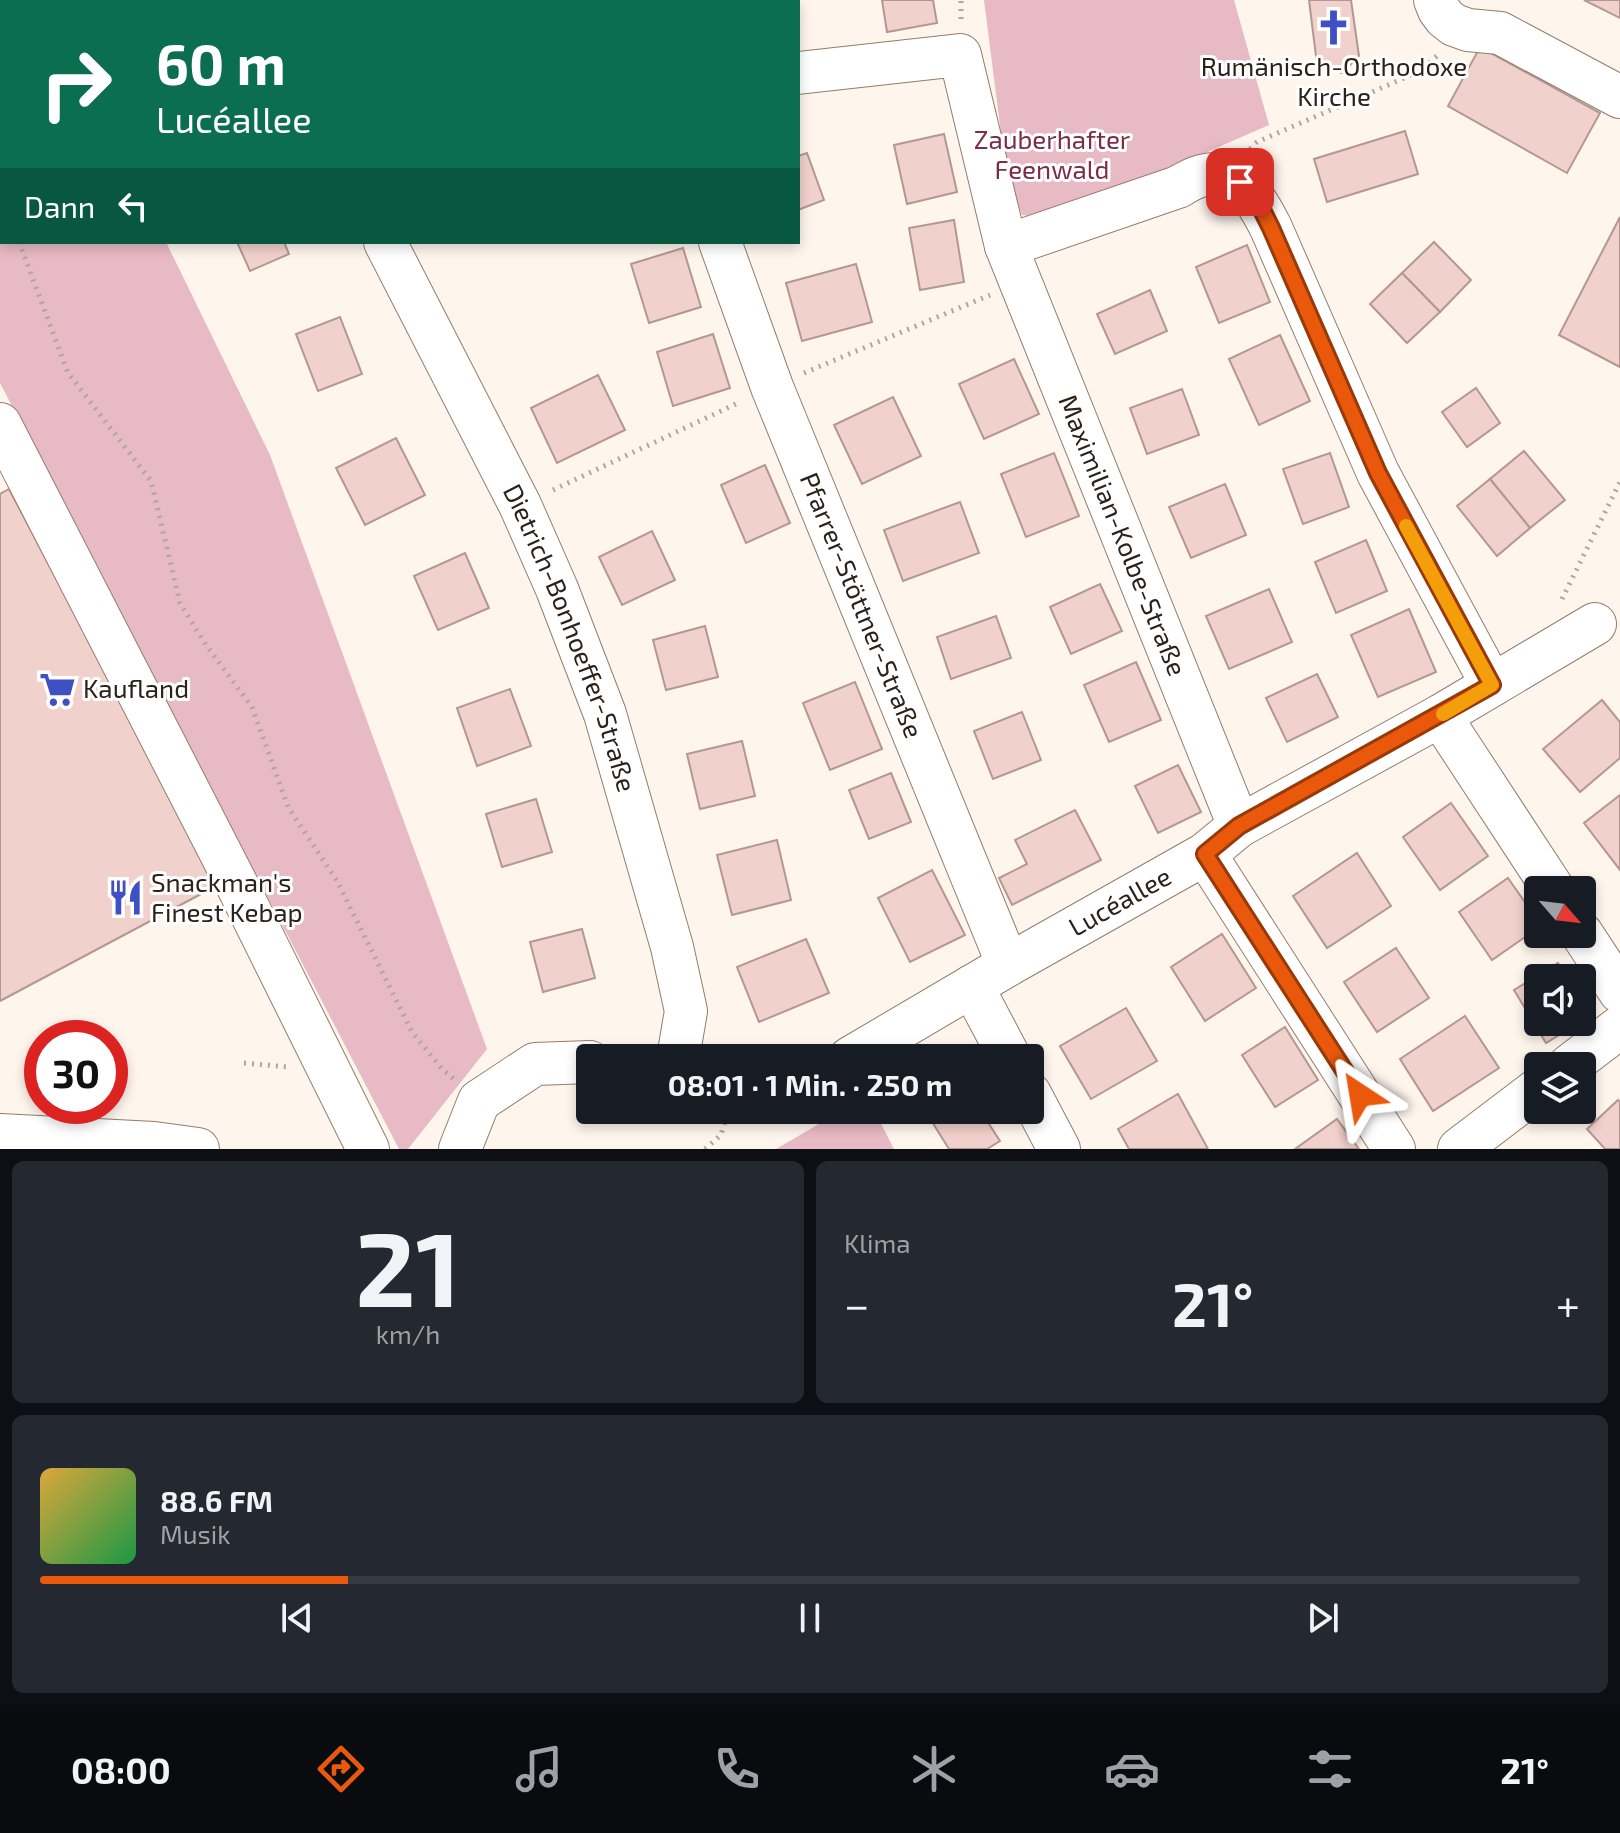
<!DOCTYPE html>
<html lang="de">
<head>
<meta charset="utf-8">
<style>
  body { margin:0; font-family:"Exo 2",sans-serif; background:#242831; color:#f1f3f6; height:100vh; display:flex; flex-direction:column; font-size:30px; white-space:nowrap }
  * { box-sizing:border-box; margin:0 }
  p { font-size:26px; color:#9ea1a6 }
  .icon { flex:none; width:44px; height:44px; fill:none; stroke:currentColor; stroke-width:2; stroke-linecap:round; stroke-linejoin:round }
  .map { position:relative; height:1149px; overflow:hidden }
  .drawer { display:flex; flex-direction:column; gap:12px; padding:12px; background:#0d0f14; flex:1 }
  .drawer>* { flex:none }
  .banner { position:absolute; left:0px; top:0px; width:800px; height:244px; box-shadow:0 4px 12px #0003; background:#0b6e4f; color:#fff; overflow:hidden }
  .needle { width:52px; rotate:118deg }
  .controls { position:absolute; left:1524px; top:876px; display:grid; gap:16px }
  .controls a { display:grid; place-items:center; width:72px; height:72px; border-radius:8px; background:#171b24; box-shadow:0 4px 12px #0003; font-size:40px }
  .speed { position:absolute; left:24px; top:1020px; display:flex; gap:16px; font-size:40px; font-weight:700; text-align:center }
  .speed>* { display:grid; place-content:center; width:104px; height:104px; border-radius:50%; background:#171b24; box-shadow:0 4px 12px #0003; line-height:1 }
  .speed .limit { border:12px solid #d22; background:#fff; color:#111 }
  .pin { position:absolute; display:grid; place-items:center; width:68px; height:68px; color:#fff; margin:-34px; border-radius:16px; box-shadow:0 4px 12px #0006 }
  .me { position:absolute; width:88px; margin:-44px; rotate:327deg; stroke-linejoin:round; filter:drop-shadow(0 0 6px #0008) }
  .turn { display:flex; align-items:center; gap:28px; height:168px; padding:0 24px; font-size:36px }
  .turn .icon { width:104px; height:104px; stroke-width:2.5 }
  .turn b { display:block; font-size:56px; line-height:68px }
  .then { display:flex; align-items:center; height:76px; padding:0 24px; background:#0003; gap:16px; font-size:30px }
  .big { font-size:60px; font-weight:700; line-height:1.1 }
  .drawer .card { flex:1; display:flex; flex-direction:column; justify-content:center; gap:12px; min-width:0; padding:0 28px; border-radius:12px; background:#242831 }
  .drawer .dial { align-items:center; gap:0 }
  .dial b { font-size:104px; line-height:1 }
  .song { display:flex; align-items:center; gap:24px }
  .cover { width:96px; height:96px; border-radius:12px; background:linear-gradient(135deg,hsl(40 70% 55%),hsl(140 70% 35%)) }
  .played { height:8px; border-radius:4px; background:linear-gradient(90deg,#ea580c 20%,#363941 20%) }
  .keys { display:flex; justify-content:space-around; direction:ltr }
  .heat { display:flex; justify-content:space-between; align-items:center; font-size:44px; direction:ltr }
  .drawer .tiles { flex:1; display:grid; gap:12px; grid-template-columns:1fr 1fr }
  .card:last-child { grid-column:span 2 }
  .trip { position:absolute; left:576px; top:1044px; width:468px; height:80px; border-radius:8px; background:#171b24; box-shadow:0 4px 12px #0003; font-weight:700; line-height:80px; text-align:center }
  .tab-bar { display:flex; height:128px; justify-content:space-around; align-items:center; background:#090b0e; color:#9ea1a6 }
  .tab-bar .icon { width:56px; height:56px }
  .tab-bar .current { color:#ea580c }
  .tab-bar b { font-size:36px; color:#f1f3f6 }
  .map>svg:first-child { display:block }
</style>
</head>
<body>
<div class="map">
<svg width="1620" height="1149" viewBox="0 0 1620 1149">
  <rect width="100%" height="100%" fill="#fef5ed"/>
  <g fill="#e7bac5">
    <path d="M0,0h48l1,2h-47v240h164l104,213 217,594 -79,100h-9l-399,-766z"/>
    <path d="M984,0h250l35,125 -158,69 -63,24 -26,-3 -16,-43z"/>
    <path d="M843,1110h31l20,39h-118z"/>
  </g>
  <g fill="#f1d1cb" stroke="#b59792" stroke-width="2">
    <path d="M882,0h51l4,23 -50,9z"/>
    <path d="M1309,0h42l8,56 -17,17 -25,-9z"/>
    <path d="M1584,0h36v18z"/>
    <path d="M1480,47l120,66 -33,60 -119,-67z"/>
    <path d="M1405,131l13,43 -91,28 -13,-43z"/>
    <path d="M944,134l13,58 -50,12 -13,-59z"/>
    <path d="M807,153l17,47 -26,10v-54z"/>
    <path d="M1620,217v150l-61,-32z"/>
    <path d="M954,220l10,62 -44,8 -11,-62z"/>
    <path d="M237,242h47l5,12 -39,17z"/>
    <path d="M1434,242l37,38 -31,32 -38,-39z"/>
    <path d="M1247,245l23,57 -51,21 -23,-56z"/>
    <path d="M683,248l18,59 -52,16 -18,-59z"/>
    <path d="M856,264l16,58 -70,19 -16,-58z"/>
    <path d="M1402,273l38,39 -33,31 -37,-39z"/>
    <path d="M1150,290l17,41 -52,23 -18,-40z"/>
    <path d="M340,317l22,57 -44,17 -22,-57z"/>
    <path d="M713,334l17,54 -57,18 -16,-54z"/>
    <path d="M1280,335l30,66 -51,24 -30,-66z"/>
    <path d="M1014,359l25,55 -55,25 -25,-55z"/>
    <path d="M598,375l27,55 -68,33 -26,-55z"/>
    <path d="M1476,388l24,35 -33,24 -25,-35z"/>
    <path d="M1182,389l17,46 -52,19 -17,-46z"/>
    <path d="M893,397l28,59 -59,28 -28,-59z"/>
    <path d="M396,438l29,57 -60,30 -29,-57z"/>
    <path d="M1524,451l41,49 -35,28 -40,-49z"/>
    <path d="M1054,453l25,63 -53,21 -25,-63z"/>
    <path d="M1330,453l19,54 -46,17 -20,-55z"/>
    <path d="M765,465l25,58 -44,20 -25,-58z"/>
    <path d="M1490,479l40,49 -33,28 -40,-50z"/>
    <path d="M1225,484l21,51 -55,23 -22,-51z"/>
    <path d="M9,489l209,396 -218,116v-507z"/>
    <path d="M960,502l19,51 -76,28 -19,-51z"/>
    <path d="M652,531l23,49 -53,25 -23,-48z"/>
    <path d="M1366,540l21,51 -51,22 -21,-51z"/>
    <path d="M465,553l24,55 -51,22 -24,-54z"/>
    <path d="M1100,584l22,47 -51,23 -21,-47z"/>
    <path d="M1269,589l23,53 -63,27 -23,-53z"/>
    <path d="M1409,609l27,63 -58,25 -27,-62z"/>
    <path d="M996,616l15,42 -60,21 -14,-42z"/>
    <path d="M705,626l13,51 -52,13 -13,-50z"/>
    <path d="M1136,662l25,58 -52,22 -25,-57z"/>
    <path d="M1317,674l21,43 -51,25 -21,-44z"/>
    <path d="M855,682l27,67 -52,21 -27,-67z"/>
    <path d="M510,689l21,57 -54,20 -20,-58z"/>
    <path d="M1602,700l18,22v36l-40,34 -37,-43z"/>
    <path d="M1022,712l19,48 -48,19 -19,-48z"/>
    <path d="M742,741l13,55 -55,13 -13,-55z"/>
    <path d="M1178,765l23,47 -43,21 -23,-47z"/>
    <path d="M891,773l20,49 -42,17 -20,-49z"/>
    <path d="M1620,795v75l-36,-47z"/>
    <path d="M536,799l16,53 -50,15 -16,-53z"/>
    <path d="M1451,803l37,53 -48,34 -37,-53z"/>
    <path d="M1075,810l26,50 -89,45 -13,-27 28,-14 -12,-24z"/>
    <path d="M777,840l14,60 -59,15 -15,-60z"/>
    <path d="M1357,853l34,53 -64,42 -34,-52z"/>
    <path d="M932,870l33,65 -55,27 -32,-64z"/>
    <path d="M1508,878l30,43v7l-46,32 -33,-48z"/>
    <path d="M582,929l13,49 -52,14 -13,-50z"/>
    <path d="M1222,934l34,54 -51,33 -34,-54z"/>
    <path d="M806,939l23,54 -70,29 -22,-55z"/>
    <path d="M1396,948l33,50 -52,34 -33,-50z"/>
    <path d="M1558,963l9,15h-29v44h42l-34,21 -32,-53z"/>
    <path d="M1126,1008l31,53 -66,38 -31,-53z"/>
    <path d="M1465,1016l34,52 -66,43 -33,-52z"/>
    <path d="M1285,1027l33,53 -43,27 -33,-52z"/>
    <path d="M1178,1094l30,55h-79l-11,-20z"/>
    <path d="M1618,1100l2,2v47h-15l-18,-20z"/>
    <path d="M939,1110h41l20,31 -13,8h-38l-20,-32z"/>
    <path d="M1337,1119l22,30h-64z"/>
  </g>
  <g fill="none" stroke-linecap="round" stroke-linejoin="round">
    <defs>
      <g id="minor">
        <path d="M1435,0l4,10 6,8 9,7 14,5 32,3 120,64"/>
        <path d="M798,73l162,-18 46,191 172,-59c7,-4 15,-9 23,-11 37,-10 56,24 70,52l107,245 114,212"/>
        <path id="s1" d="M385,242l135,263 37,84 48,125 67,233 14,64 -8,47"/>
        <path id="s2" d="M720,242l52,145 236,578"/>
        <path id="s3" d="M1006,246l233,580"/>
        <path d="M0,424l233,453 135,272"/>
        <path d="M1440,716l114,174"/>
        <path d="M1205,854l189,295"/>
        <path d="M1582,934l38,58"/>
        <path d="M972,986l38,72"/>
        <path id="s4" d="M850,1058l158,-93 197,-111 34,-28 201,-110 155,-92"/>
        <path d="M1569,1066l51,-39"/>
        <path d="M1030,1094l29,55"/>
        <path d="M0,1135l154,8 44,6"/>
        <path d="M460,1149l19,-48 56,-37 55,-2"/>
        <path d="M1459,1149l79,-60"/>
      </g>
    </defs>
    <use href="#minor" stroke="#937d6c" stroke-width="44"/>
    <g stroke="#afa69e" stroke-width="5" stroke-dasharray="2 6" stroke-linecap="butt">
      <path d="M78,0l1,2"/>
      <path d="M961,19v-19"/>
      <path d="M1250,149l7,-7 161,-70 19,-16"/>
      <path d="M0,205l2,4"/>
      <path d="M19,242l49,131 83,108 29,122 26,42 46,62 36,100 49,74 75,151 30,37 12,10"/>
      <path d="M804,373l186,-78"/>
      <path d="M553,490l187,-88"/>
      <path d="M1562,599l58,-117"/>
      <path d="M244,1063l44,4"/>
      <path d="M705,1149l16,-14 7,-25"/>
    </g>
    <use href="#minor" stroke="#fff" stroke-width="42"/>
  </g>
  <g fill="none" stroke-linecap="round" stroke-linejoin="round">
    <defs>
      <path id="route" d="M1240,182l19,22 12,24 107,245 114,212 -253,141 -34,28 155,241"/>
    </defs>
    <use href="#route" stroke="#983908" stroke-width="20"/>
    <use href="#route" stroke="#ea580c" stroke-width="14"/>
    <path stroke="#f59e0b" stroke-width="14" d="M1406,526l86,159 -49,29"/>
  </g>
  <defs>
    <symbol id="church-bare" viewBox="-9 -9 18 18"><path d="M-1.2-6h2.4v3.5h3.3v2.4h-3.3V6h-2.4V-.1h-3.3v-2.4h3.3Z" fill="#3f50c4" stroke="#fff" stroke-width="2.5" paint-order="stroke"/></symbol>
    <symbol id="supermarket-bare" viewBox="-9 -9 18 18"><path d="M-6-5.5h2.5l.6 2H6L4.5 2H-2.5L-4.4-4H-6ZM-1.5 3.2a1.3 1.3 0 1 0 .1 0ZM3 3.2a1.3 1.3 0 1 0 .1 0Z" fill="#3f50c4" stroke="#fff" stroke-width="2.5" paint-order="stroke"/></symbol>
    <symbol id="restaurant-bare" viewBox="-9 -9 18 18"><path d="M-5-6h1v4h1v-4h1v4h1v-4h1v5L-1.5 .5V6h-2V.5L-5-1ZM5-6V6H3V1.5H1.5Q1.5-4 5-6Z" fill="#3f50c4" stroke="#fff" stroke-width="2.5" paint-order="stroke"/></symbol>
  </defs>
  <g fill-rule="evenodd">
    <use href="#church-bare" x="1308" y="2" width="51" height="51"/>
    <use href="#supermarket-bare" x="32" y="664" width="51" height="51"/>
    <use href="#restaurant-bare" x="100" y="872" width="51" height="51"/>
  </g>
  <g text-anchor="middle" stroke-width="6" stroke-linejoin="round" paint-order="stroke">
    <g font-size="26" fill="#2b221b" stroke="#fff" text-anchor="start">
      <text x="1334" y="76" text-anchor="middle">Rumänisch-Orthodoxe<tspan x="1334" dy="30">Kirche</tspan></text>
      <text x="83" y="698">Kaufland</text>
      <text x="151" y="892">Snackman's<tspan x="151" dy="30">Finest Kebap</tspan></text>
    </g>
    <g font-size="26" fill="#7c2d49" stroke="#fff">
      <text x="1052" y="149">Zauberhafter<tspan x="1052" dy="30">Feenwald</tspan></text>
    </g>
    <g font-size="26" fill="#2b221b" stroke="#fff">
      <text dy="9" stroke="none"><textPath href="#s3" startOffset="312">Maximilian-Kolbe-Straße</textPath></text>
      <text dy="9" stroke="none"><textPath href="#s2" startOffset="390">Pfarrer-Stöttner-Straße</textPath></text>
      <text dy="9" stroke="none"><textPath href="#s1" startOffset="438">Dietrich-Bonhoeffer-Straße</textPath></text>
      <text dy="9" stroke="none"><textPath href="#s4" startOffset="312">Lucéallee</textPath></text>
    </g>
  </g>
</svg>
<div class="controls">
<a><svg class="needle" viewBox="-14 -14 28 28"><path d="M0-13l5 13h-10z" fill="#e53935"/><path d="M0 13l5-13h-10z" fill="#9ea1a6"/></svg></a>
<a><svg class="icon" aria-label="sound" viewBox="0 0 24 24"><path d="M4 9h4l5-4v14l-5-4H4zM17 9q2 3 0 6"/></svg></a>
<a><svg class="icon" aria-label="layers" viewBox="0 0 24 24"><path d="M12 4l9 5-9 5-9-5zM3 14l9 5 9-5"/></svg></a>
</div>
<div class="speed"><div class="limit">30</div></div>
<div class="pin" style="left:1240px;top:182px;background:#d93025"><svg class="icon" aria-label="arrive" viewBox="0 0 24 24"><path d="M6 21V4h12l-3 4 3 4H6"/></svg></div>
<svg class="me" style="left:1360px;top:1095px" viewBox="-20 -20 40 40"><path d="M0-17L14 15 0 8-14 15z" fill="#ea580c" stroke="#fff" stroke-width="4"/></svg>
<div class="trip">08:01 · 1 Min. · 250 m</div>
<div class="banner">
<div class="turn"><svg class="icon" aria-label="right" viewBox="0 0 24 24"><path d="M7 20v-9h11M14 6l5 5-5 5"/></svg><div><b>60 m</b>Lucéallee</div></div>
<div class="then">Dann<svg class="icon" aria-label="left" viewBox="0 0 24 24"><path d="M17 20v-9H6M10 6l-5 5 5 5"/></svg></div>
</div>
</div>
<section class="drawer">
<div class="tiles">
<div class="card dial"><b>21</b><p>km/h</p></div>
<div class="card"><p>Klima</p>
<div class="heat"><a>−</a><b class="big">21°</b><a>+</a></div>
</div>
<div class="card">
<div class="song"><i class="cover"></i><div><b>88.6 FM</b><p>Musik</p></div></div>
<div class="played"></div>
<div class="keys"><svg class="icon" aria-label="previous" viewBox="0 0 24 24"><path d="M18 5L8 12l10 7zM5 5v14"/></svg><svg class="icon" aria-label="pause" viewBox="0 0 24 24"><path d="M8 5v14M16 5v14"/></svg><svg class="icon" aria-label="next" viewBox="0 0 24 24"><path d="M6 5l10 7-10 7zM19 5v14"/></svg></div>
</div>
</div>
</section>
<nav class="tab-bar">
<b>08:00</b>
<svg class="icon current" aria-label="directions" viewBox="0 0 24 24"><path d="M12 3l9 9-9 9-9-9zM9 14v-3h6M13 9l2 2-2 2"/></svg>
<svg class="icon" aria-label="music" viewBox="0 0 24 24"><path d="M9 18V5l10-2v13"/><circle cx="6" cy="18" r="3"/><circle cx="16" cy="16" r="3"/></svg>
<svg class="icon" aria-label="phone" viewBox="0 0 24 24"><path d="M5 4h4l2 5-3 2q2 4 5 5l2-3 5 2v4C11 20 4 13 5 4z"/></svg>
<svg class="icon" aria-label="climate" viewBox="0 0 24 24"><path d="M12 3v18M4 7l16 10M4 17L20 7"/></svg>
<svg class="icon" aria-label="car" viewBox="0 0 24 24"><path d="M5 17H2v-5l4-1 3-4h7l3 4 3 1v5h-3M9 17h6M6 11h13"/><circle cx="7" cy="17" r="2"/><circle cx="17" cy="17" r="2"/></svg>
<svg class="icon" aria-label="filters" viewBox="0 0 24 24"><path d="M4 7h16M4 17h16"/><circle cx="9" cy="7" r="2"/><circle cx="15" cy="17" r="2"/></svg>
<b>21°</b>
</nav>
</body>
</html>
